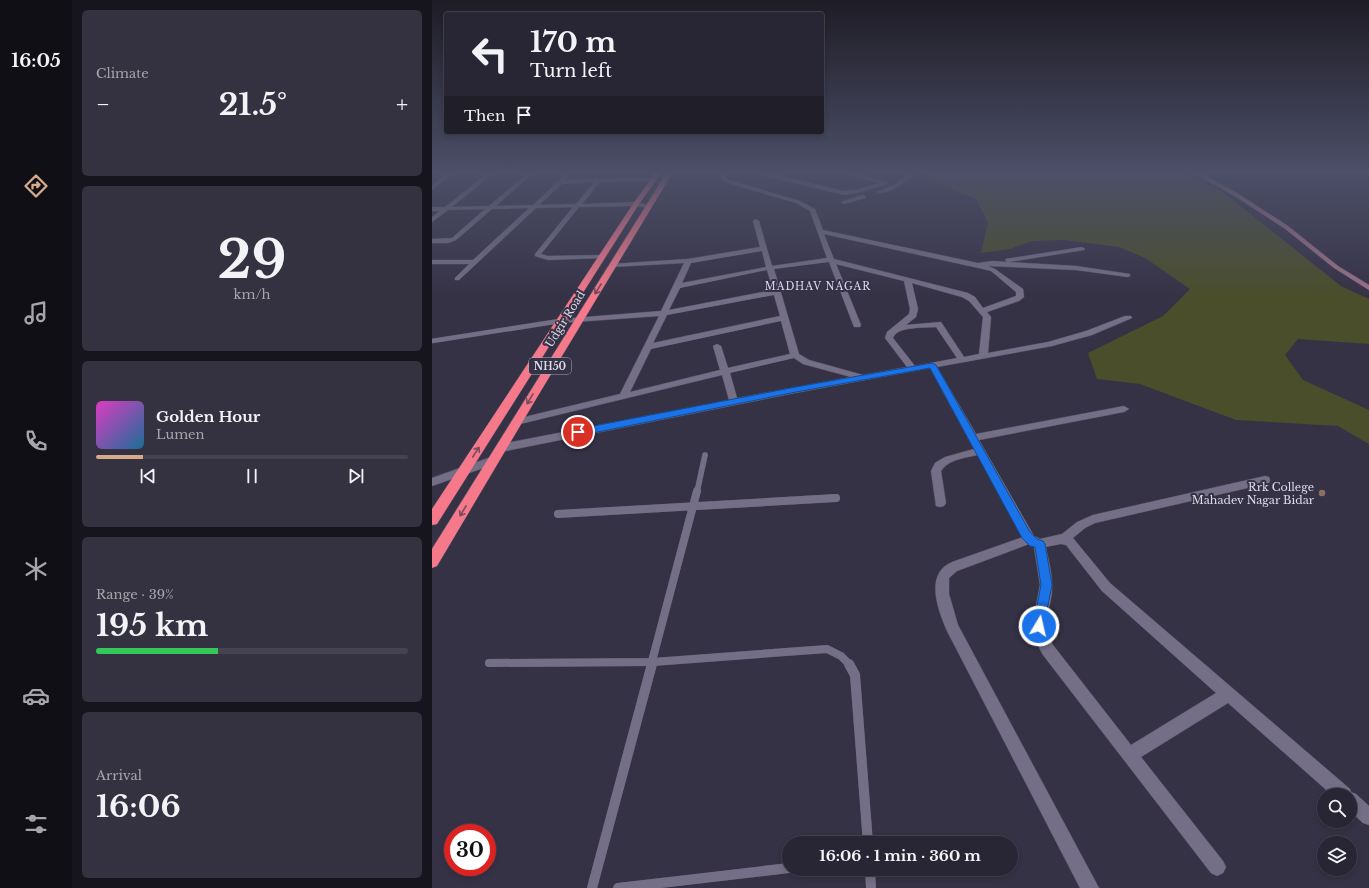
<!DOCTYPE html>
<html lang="en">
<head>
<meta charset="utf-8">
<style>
  body { margin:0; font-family:"Libre Baskerville",serif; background:#343240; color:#f1f3f6; height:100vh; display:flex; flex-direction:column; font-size:15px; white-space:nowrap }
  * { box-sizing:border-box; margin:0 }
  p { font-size:13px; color:#a5a5ac }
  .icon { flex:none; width:22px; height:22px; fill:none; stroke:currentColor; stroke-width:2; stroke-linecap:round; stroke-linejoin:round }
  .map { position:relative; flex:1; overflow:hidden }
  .sheet { display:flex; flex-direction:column; gap:10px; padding:10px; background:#16151d; width:360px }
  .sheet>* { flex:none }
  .guide { position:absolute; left:12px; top:12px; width:380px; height:122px; border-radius:4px; box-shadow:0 2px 6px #0003,0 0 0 1px #44434f; background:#282634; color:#f1f3f6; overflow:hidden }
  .controls { position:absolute; left:885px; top:788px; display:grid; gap:8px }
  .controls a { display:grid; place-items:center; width:40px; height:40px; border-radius:50%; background:#282634; box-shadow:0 2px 6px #0003,0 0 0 1px #44434f; font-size:20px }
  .speed { position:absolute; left:12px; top:824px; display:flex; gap:8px; font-size:20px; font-weight:700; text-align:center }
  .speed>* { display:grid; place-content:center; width:52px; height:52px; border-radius:50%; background:#282634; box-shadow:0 2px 6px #0003,0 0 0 1px #44434f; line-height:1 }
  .speed .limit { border:6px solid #d22; background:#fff; color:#111 }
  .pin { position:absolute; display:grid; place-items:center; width:34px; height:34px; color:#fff; margin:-17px; border:2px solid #fff; border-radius:50%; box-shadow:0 1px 4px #0007 }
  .me { position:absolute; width:44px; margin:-22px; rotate:9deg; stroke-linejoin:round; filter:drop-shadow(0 0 3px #0008) }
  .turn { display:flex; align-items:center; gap:14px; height:84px; padding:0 20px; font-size:18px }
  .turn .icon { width:52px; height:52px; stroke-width:2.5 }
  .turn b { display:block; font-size:28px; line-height:34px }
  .then { display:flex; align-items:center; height:38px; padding:0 20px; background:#0003; gap:8px; font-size:15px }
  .big { font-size:30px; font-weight:700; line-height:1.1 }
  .sheet .tile { flex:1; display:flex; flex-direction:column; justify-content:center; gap:6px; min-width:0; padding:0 14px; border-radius:6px; background:#343240 }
  .sheet .dial { align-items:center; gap:0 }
  .dial b { font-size:52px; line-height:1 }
  .song { display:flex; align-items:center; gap:12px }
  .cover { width:48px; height:48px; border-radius:6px; background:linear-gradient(135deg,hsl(310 70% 55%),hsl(200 70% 35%)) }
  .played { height:4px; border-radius:2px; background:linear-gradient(90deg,#d6ab8b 15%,#44434f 15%) }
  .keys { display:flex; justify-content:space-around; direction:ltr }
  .heat { display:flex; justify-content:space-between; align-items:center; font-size:22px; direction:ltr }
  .charge { height:6px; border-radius:3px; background:linear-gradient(90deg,#34c759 39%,#44434f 0) }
  .trip { position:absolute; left:350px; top:836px; width:236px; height:40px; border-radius:20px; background:#282634; box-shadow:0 2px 6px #0003,0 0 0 1px #44434f; font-weight:700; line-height:40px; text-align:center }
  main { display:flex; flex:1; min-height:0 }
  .tab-bar { display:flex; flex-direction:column; width:72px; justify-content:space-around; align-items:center; background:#100f15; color:#a5a5ac }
  .tab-bar .icon { width:28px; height:28px }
  .tab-bar .on { color:#d6ab8b }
  .tab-bar b { font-size:18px; color:#f1f3f6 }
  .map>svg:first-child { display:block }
</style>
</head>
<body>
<main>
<nav class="tab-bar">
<b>16:05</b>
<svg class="icon on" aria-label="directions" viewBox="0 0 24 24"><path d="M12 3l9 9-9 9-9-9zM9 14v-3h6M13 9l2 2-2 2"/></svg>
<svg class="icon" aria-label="music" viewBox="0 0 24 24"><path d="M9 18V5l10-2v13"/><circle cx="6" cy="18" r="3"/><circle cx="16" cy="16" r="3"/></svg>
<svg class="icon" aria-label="phone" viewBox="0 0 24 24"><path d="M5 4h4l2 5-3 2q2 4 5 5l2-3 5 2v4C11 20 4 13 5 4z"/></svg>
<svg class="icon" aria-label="climate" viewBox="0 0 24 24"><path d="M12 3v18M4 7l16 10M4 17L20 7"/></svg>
<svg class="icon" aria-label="car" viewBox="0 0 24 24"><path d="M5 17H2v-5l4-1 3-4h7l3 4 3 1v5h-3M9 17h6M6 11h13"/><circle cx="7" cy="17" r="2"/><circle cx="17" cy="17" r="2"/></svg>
<svg class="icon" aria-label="filters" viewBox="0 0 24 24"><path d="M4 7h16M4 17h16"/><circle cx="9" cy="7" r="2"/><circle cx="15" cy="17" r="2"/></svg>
</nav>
<section class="sheet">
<div class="tile"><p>Climate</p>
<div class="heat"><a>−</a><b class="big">21.5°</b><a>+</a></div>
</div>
<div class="tile dial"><b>29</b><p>km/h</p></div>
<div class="tile">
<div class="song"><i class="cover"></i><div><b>Golden Hour</b><p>Lumen</p></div></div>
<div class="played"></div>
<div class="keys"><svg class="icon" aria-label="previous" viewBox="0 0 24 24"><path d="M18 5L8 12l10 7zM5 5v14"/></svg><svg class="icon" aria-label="pause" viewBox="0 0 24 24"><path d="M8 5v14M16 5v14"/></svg><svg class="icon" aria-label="next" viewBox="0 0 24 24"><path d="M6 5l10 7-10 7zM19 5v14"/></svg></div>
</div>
<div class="tile"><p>Range · 39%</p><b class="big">195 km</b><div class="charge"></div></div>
<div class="tile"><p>Arrival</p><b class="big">16:06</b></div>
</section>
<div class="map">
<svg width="937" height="888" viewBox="0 0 937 888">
  <rect width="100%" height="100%" fill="#363246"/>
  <path fill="#4a4e2b" d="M495,172h255l42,21 117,93 28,13v45l-71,-5 -13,16 18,25 66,30v34l-31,-18 -102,-6 -96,-36 -43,-5 -9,-26 75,-37 27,-27 -45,-31 -26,-11 -54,-7 -33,1 -22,8 -29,4 7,-31 -12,-23 -47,-18z"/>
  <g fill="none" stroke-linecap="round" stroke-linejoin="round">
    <defs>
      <path id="lane-far3" d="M0,341l128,-20"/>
      <path id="lane-far2" d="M265,492l8,-37"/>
      <g id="lane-far1">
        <path d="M126,514l278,-16"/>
        <path d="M57,663l164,-1 174,-13 14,7 9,9"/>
        <path d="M219,665l46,-174"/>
      </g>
      <g id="lane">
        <path d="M417,664l6,11 13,168"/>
        <path d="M438,869l1,19"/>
        <path d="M160,888l60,-224"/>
        <path d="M186,888l171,-20"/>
      </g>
      <g id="street">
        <path d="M17,172h6l-23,18v-5z"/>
        <path d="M57,172h6l-43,35 37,-1 40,-34h5l-38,34 37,-1 35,-33h5l-8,8 89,-3 3,2 -3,2 -54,1 -18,22 54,-2 16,4 -3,2 -13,-2 -57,1 -38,47 7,2 53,-1 3,2 -1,1 -55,2 -13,-4v-2l38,-47 -37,1 -77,72h-4v-2l14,-14h-37v-4h41l56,-52 -37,1 -36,31 -8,3h-16v-4l20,-1 33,-29 -37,1 -16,12v-5l8,-6h-8v-4h13zM162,182l-18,22 -37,1 23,-21z"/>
        <path d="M291,172h5l-2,5 3,3 71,21 15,8 8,21 155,33 15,-2 14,1 -2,-2 1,-1 76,-12 3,2 -1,1 -75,12 67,4 54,8v2l-2,1 -52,-7 -88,-4 7,3 28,20 1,8 -5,4 -32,11 4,5 -3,36 60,-11 38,-11 39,-15h6l1,2 -40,17 -40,11 -115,21 39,67 148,-28 5,3 -5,3 -145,28 55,96 6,3 22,-5 15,-12 16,-7 172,-39 4,1 1,3 -1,3 -4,1 -170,39 -10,5 -12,10 37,45 240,206 1,3 5,2 13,12v19l-6,-2 -13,-12v-16h-18l-104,-92 -87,54 82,104 3,6 -3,6 -6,3 -6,-3 -168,-218 -9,-17 -2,-12 8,-41 -6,-38 -5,-3 -72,27 -8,7v16l9,31 141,263h-19l-133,-257c-9,-21 -23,-57 5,-69l71,-25 -45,-82c-13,3 -29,4 -37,16l5,32 -2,3 -4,1 -4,-1 -5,-35 4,-8 10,-6 29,-8 -44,-81 -135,25 -294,59 -4,-2 -1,-2 5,-4 228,-44 -7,-25 -206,50 -5,-3 5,-3 104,-25 39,-78 -99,7 -4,-2 4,-2 101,-8 23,-48 -72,4 -2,-1v-2l78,-5 72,-12 -7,-26 3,-2 3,2 13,45 55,-8 -17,-47 -14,-8 -71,-21 -5,-5zM392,234l159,35 8,2 25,21v4l-33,12 -8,-11 -7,-4 -134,-34zM330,251l4,16 -84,16 9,-20zM397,262l25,65h6l1,-2 -25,-61 68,17 6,28 -1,5 -22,18 -2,6 22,29 -44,8 -54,-15 -10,-6 -25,-85zM335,270l6,20 -104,20 11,-22zM480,283l50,14 7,4 14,16 -4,37 -15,3 -23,-35 -35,3 10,-8 2,-8zM342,295l6,21 -127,27 14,-28zM349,321l9,33 -62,14 -7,-22 -4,-2 -4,2 7,24 -90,22 21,-43zM504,327l21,31 -42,8 -22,-28c4,-12 32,-10 43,-11zM362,358l9,6 48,13 -114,21 -7,-25zM629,544l5,1 36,46 114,102 -85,52 -78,-100c-14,-23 0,-37 -1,-60 0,-13 -4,-26 -6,-38z"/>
        <path d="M326,172h7l79,19 11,-1 25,-7 -39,-11h9l40,11 -33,10 -13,2 -78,-19z"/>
        <path d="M479,172h6c-7,7 -31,25 -40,20l19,-8z"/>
        <path d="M431,195l3,2 -1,1 -21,6 -3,-2z"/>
        <path d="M62,456l4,1 1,3 -1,3 -66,23v-8z"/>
      </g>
      <path id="secondary" d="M760,172h6l39,21 51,33 50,40 31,19v5l-35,-22 -50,-40 -51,-33z"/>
      <g id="highway">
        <path d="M224,172h6l-23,32 -202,320 -5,1v-16l201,-305z"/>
        <path d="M235,172h6l-137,227 -99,167 -5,2v-19z"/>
      </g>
    </defs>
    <use href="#lane-far3" stroke="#534f61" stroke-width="5"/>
    <use href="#lane-far2" stroke="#534f61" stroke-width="6"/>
    <use href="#lane-far1" stroke="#534f61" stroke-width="8"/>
    <use href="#lane" stroke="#534f61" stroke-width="10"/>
    <use href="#street" stroke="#534f61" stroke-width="1"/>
    <use href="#secondary" stroke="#534f61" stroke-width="1"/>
    <use href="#highway" stroke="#534f61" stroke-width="1"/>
    <use href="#lane-far3" stroke="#746f86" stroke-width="4.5"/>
    <use href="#lane-far2" stroke="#746f86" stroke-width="5.5"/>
    <use href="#lane-far1" stroke="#746f86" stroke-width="8"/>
    <use href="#lane" stroke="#746f86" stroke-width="10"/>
    <use href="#street" fill="#746f86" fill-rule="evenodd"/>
    <use href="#secondary" fill="#9b7288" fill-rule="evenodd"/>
    <use href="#highway" fill="#f5798b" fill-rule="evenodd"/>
  </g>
  <defs><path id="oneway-shaft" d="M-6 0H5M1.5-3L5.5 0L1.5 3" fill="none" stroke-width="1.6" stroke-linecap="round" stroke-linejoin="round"/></defs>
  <g stroke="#794b5e">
    <use href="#oneway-shaft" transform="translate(166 289) rotate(122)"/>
    <use href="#oneway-shaft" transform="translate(98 399) rotate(121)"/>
    <use href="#oneway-shaft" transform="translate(44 452) rotate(-57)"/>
    <use href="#oneway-shaft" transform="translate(31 511) rotate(121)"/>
  </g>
  <linearGradient id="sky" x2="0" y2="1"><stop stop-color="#1e1c26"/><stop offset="0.58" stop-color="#4c4f68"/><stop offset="1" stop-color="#4c4f68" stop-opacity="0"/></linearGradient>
  <rect width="937" height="297" fill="url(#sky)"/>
  <path fill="#1a73e8" stroke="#114b97" d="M500,363l4,2 94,167 7,7 6,2 2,3 7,41 -9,45 -4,1 -5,-1 -1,-4 8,-41 -6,-38 -5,-1 -8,-8 -92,-170 -134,24 -218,44 -4,-4 4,-3 218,-42z"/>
  <circle fill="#8d6e63" stroke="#363246" stroke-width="1.5" cx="890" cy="493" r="4"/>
  <g text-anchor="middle" stroke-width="4" stroke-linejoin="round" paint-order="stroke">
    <g font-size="10" letter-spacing="1" fill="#ddd8f2" stroke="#363246">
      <text x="386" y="290">MADHAV NAGAR</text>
    </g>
    <rect fill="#363246" stroke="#aba8b7" stroke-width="1" x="97" y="358" width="42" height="16" rx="3"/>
    <g font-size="10" font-weight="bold" fill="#dddbe8">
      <text x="118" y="370">NH50</text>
    </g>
    <g font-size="11" fill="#dddbe8" stroke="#363246">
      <text transform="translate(133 319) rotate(-58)" y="4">Udgir Road</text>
    </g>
    <g font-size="11" fill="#dddbe8" stroke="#363246" text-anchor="end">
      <text x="882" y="491">Rrk College<tspan x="882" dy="13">Mahadev Nagar Bidar</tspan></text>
    </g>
  </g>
</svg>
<div class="controls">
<a><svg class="icon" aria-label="search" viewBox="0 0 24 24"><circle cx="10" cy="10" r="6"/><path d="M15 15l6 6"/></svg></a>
<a><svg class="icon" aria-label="layers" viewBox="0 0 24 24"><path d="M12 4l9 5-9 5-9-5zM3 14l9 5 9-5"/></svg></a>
</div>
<div class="speed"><div class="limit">30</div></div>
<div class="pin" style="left:146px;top:432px;background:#d93025"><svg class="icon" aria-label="arrive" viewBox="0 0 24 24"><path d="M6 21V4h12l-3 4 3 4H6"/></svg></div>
<svg class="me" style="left:607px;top:626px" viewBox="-20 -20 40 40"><circle r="17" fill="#1a73e8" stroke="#fff" stroke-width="3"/><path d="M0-11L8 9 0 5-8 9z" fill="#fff"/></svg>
<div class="trip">16:06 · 1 min · 360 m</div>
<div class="guide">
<div class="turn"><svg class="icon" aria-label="left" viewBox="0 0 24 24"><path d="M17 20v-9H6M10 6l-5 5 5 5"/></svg><div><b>170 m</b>Turn left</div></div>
<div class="then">Then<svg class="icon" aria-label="arrive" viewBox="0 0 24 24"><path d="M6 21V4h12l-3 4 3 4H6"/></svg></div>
</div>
</div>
</main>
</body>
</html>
